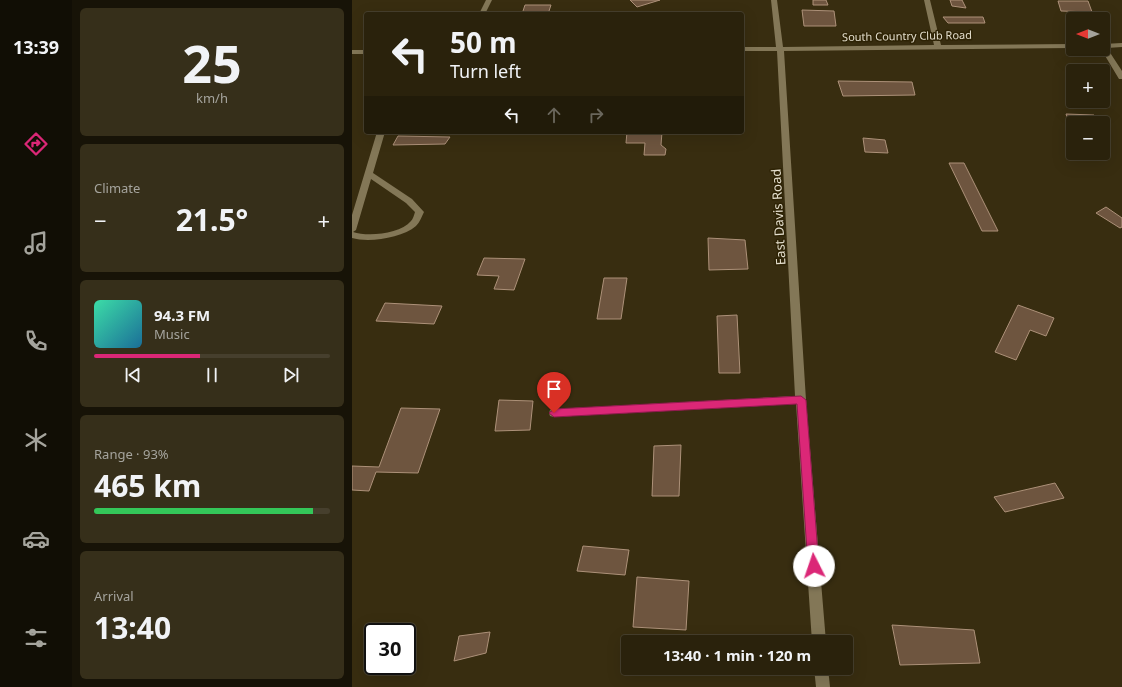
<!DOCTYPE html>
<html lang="en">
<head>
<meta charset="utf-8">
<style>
  body { margin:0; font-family:"Noto Sans",sans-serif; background:#362f1a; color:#f1f3f6; height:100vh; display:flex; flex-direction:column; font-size:15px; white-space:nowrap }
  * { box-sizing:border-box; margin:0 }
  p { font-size:13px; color:#a5a49d }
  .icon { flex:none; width:22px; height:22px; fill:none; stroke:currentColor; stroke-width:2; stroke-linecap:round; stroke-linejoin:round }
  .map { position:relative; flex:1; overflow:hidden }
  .sheet { display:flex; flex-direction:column; gap:8px; padding:8px; background:#171307; width:280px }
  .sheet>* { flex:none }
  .top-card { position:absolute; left:12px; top:12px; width:380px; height:122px; border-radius:4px; box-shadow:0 4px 16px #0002,0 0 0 1px #463f2d; background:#2a220c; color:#f1f3f6; overflow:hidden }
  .needle { width:26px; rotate:270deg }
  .controls { position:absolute; left:714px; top:12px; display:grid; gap:8px }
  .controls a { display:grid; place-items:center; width:44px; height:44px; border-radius:4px; background:#2a220c; box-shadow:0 4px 16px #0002,0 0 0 1px #463f2d; font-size:20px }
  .speed { position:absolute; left:12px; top:623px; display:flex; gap:8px; font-size:20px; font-weight:700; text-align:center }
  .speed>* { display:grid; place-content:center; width:52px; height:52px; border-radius:50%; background:#2a220c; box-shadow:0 4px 16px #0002,0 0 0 1px #463f2d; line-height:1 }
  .speed .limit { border:2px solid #111; border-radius:6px; background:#fff; color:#111 }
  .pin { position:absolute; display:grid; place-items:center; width:34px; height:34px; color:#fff; margin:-41px -17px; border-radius:50% 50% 50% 0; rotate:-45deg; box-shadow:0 0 4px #0007 }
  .pin .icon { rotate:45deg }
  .me { position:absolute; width:44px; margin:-22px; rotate:356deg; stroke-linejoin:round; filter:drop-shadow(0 0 3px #0008) }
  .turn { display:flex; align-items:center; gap:14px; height:84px; padding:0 20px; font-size:18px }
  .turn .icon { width:52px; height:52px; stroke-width:2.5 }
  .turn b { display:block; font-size:28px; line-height:34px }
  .lanes { display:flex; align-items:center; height:38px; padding:0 20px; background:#0003; justify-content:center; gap:20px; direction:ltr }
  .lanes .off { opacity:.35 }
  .big { font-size:30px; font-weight:700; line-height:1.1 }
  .sheet .widget { flex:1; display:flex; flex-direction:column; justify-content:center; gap:6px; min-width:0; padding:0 14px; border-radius:6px; background:#362f1a }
  .sheet .dial { align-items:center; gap:0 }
  .dial b { font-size:52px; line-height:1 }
  .song { display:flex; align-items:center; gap:12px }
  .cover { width:48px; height:48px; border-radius:6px; background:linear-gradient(135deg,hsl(160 70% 55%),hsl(200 70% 35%)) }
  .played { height:4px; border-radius:2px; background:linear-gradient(90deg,#db2777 45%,#463f2d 45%) }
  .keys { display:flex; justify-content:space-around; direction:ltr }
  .heat { display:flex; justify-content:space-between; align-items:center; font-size:22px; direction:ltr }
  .charge { height:6px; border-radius:3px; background:linear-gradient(90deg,#34c759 93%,#463f2d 0) }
  .trip { position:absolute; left:269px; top:635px; width:232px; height:40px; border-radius:4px; background:#2a220c; box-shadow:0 4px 16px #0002,0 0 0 1px #463f2d; font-weight:700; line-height:40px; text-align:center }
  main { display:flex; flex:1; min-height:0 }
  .tab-bar { display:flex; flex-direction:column; width:72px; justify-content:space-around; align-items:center; background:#110e05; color:#a5a49d }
  .tab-bar .icon { width:28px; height:28px }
  .tab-bar .selected { color:#db2777 }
  .tab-bar b { font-size:18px; color:#f1f3f6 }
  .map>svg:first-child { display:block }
</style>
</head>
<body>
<main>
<nav class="tab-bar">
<b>13:39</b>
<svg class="icon selected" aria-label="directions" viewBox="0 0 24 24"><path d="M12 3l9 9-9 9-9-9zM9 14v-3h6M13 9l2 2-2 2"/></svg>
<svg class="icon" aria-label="music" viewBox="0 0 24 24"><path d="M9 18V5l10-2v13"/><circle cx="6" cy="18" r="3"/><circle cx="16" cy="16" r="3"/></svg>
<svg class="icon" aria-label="phone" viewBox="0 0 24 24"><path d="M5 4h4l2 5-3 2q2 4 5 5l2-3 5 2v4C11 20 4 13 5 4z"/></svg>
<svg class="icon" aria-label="climate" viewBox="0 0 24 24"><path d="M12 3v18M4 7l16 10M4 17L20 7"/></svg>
<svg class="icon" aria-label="car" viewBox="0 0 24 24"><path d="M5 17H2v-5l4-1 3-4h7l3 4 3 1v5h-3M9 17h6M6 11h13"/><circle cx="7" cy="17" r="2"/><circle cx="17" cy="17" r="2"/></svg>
<svg class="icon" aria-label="filters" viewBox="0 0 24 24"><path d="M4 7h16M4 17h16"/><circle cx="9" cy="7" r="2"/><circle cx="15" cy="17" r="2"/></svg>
</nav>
<section class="sheet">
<div class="widget dial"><b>25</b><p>km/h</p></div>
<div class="widget"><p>Climate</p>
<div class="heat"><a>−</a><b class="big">21.5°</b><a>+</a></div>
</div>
<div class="widget">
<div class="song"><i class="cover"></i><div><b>94.3 FM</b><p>Music</p></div></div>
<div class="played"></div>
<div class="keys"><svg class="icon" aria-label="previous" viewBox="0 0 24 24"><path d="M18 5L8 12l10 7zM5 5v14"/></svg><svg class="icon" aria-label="pause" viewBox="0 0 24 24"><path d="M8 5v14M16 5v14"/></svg><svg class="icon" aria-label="next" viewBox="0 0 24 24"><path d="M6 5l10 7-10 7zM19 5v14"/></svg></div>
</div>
<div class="widget"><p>Range · 93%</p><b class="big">465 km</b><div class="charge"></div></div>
<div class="widget"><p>Arrival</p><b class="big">13:40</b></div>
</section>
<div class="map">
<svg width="770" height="687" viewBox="0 0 770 687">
  <rect width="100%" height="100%" fill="#382d10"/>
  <g fill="#6e553f" stroke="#ad9179">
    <path d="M278,0h30l-23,7z"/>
    <path d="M461,0h13l2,5h-15z"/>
    <path d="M598,0h12l4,8 -14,-2z"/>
    <path d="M706,1h30l4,11 -31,-1z"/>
    <path d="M173,5h26l-3,9h-26z"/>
    <path d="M450,10l32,1 2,15h-32z"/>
    <path d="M591,17h40l2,6h-37z"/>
    <path d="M486,81l74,1 3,13 -72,1z"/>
    <path d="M714,114l28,1 4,8h-25l-1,7z"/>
    <path d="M275,132h35l-1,13 5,4 -1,6h-21l1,-12h-19z"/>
    <path d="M46,136l52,1 -5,7 -52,1z"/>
    <path d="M511,138l22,2 3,13 -23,-1z"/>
    <path d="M730,153h15l4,7h-16z"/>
    <path d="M597,163h15l34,68h-16z"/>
    <path d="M754,207l16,11v9l-2,1 -24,-15z"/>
    <path d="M356,238l37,2 3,29 -39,1z"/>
    <path d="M132,258l41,1 -11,31 -20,-1 5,-13 -22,-1z"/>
    <path d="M252,278h23l-6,41h-24z"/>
    <path d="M33,303l57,3 -8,18 -58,-3z"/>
    <path d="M666,305l36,13 -8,18 -16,-6 -14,30 -21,-8z"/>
    <path d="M385,315l3,58h-21l-2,-57z"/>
    <path d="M147,400l34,1 -3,29 -35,1z"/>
    <path d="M49,408l39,1 -22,64 -42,-1 -7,19 -17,-1v-24l27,1z"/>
    <path d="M329,445l-2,51h-27l2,-50z"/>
    <path d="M703,483l9,15 -59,14 -11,-15z"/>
    <path d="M231,546l46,4 -4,25 -48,-4z"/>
    <path d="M285,577l52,4 -3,49 -53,-3z"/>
    <path d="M540,625l82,5 6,33 -80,2z"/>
    <path d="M138,632l-4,21 -32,8 5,-25z"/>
  </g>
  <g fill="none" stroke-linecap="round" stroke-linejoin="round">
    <g fill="#837757" fill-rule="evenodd">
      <path d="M134,0h6l-7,14h-6z"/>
      <path d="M419,0h6l6,47 151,-2 -10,-45h6l11,45 132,-1v4l-289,3 22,349 20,242h-14l-16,-238 -242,13 -4,-1 -1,-3 1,-3 4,-1 241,-13 -18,-345h-35v-4h34z"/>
      <path d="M770,43v4l-15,1 15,23v8h-3l-18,-30h2v-5z"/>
      <rect x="0" y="50" width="14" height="4"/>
      <path d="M25,132h8l-12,41 39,26 12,13c-2,4 -4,10 -8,14 -14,12 -47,17 -64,12v-23zM19,179l35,24 9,9c-1,3 -2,7 -4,9 -11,13 -43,16 -58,11l3,-2z"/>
      <path d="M462,668h14l2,19h-14z"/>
    </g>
  </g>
  <path fill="#db2777" stroke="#8e194d" d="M449,396l5,4 13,166 -1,4 -4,1 -4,-1 -2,-4 -11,-162 -243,13 -5,-4 5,-4z"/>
  <g text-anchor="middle" stroke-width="3" stroke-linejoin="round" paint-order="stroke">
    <g font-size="11" fill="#e3ddcc" stroke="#2e2305">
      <text transform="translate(555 36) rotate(-1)" y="4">South Country Club Road</text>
    </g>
    <g font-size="13" fill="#e3ddcc" stroke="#2e2305">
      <text transform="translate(426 217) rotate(-93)" y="5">East Davis Road</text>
    </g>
  </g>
</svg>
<div class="controls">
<a><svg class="needle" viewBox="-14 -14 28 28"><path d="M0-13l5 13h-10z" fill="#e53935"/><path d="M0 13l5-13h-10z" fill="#a5a49d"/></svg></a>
<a>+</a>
<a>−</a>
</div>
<div class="speed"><div class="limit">30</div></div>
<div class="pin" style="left:202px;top:413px;background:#d93025"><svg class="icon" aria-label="arrive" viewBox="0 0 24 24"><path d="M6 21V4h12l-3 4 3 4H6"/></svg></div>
<svg class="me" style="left:462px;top:566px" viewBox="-20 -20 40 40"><circle r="19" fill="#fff"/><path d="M0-13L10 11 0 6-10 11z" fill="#db2777"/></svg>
<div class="trip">13:40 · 1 min · 120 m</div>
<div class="top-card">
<div class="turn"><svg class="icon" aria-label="left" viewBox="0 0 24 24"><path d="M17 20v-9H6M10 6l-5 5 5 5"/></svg><div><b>50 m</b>Turn left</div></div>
<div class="lanes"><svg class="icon" aria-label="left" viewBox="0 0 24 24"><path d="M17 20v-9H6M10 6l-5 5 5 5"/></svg><svg class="icon off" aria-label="ahead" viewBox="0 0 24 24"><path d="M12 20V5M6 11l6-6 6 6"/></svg><svg class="icon off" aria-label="right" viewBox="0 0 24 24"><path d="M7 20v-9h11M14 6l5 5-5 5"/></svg></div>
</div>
</div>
</main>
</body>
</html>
